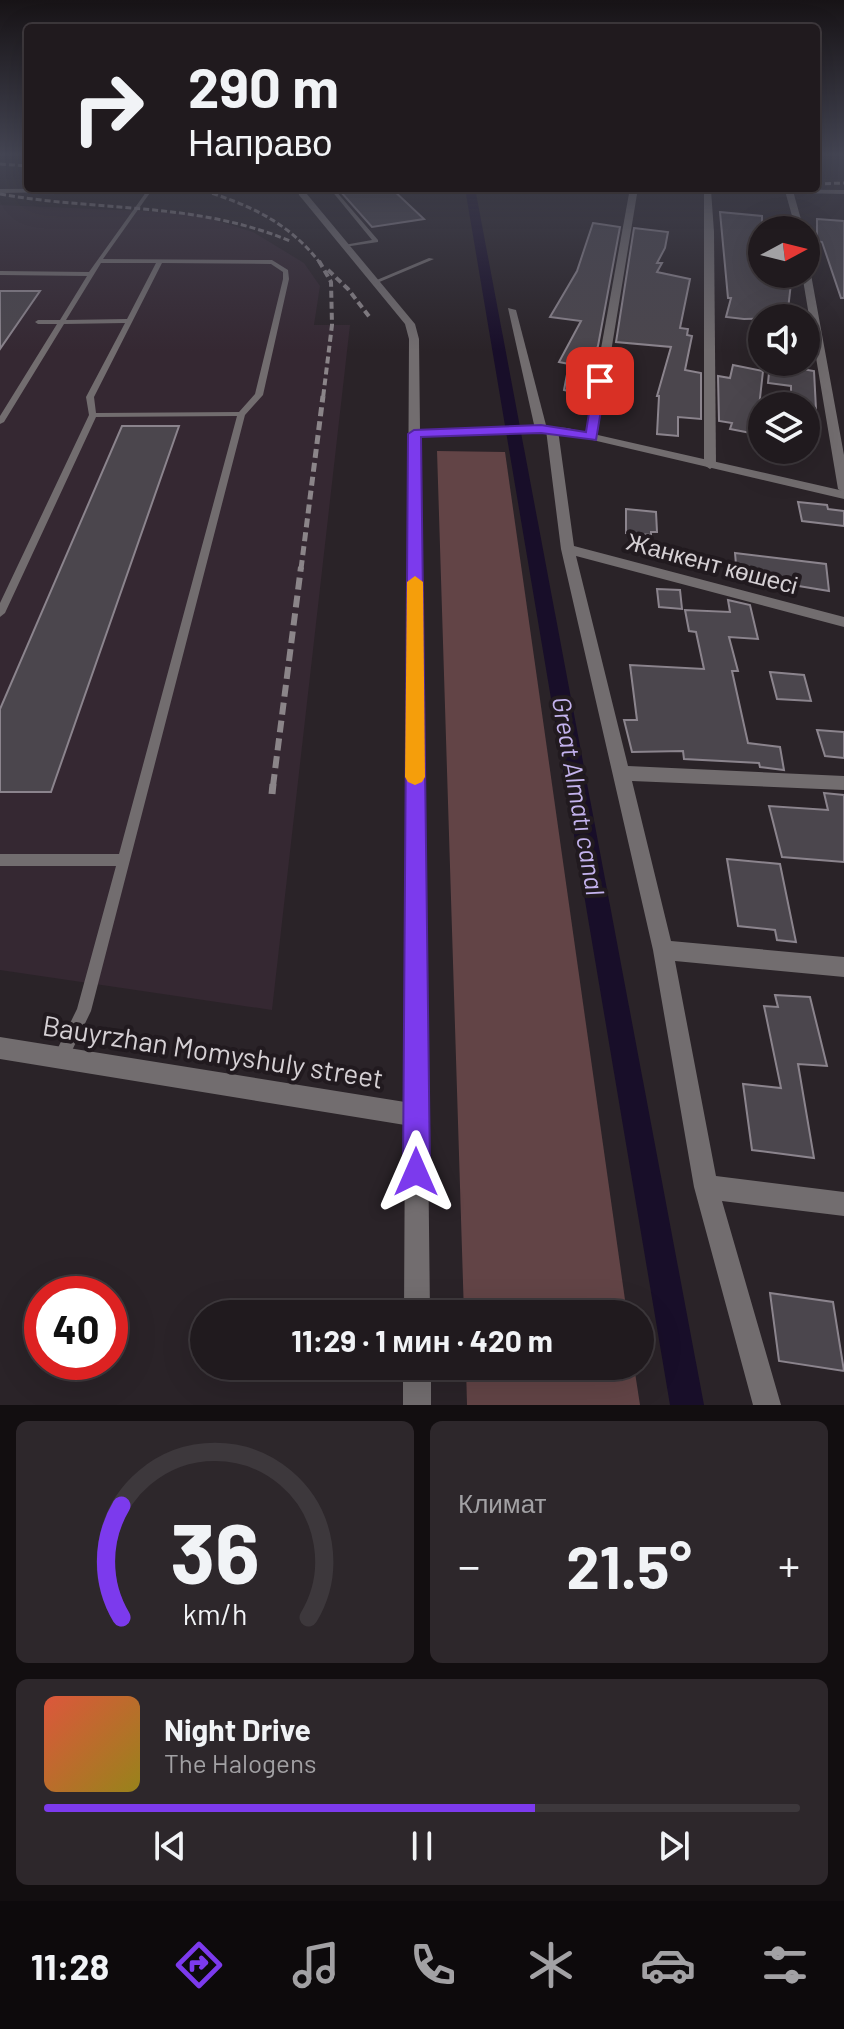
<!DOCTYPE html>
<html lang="ru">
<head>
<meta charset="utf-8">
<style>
  body { margin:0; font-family:Barlow,sans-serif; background:#2d272b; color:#f1f3f6; height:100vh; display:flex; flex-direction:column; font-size:30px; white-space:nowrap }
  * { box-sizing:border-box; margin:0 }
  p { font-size:26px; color:#a2a1a4 }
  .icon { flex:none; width:44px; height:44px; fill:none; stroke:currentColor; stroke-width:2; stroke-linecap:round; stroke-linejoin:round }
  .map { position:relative; height:1405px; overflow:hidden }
  .panel { display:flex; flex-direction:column; gap:16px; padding:16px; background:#120e10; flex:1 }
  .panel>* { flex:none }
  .top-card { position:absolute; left:24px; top:24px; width:796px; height:168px; border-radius:8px; box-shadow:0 8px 32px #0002,0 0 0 2px #3d383c; background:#201a1e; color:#f1f3f6; overflow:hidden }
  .needle { width:52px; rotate:83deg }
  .controls { position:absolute; left:748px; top:216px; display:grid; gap:16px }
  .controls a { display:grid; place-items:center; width:72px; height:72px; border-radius:50%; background:#201a1e; box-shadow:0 8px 32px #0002,0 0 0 2px #3d383c; font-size:40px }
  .speed { position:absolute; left:24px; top:1276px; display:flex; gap:16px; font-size:40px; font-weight:700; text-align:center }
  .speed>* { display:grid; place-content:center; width:104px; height:104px; border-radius:50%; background:#201a1e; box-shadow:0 8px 32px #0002,0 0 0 2px #3d383c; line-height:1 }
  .speed .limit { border:12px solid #d22; background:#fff; color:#111 }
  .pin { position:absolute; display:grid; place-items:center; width:68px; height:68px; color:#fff; margin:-34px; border-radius:16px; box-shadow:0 4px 12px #0006 }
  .me { position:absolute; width:88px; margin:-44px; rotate:0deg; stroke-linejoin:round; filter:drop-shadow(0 0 6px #0008) }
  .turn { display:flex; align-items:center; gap:28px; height:168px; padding:0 32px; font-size:36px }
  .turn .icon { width:104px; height:104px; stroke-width:2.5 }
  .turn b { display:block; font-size:56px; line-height:68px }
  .big { font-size:60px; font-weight:700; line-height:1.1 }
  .panel .card { flex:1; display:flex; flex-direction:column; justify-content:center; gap:12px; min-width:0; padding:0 28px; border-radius:12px; background:#2d272b }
  .panel .dial { align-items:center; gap:0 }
  .dial svg { height:208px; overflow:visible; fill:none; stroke:#3d383c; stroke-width:7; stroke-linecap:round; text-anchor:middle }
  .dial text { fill:#f1f3f6; stroke:none }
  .song { display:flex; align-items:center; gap:24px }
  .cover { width:96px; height:96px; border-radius:12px; background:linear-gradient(135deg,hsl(10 70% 55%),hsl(50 70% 35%)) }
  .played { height:8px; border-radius:4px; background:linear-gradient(90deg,#7c3aed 65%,#3d383c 65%) }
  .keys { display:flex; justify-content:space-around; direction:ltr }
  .heat { display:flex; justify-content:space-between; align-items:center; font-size:44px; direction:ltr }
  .panel .tiles { flex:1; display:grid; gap:16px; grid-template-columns:1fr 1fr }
  .card:last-child { grid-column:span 2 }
  .trip { position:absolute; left:190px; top:1300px; width:464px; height:80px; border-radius:40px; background:#201a1e; box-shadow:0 8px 32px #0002,0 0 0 2px #3d383c; font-weight:700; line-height:80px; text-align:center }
  .tabs { display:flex; height:128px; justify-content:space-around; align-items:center; background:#0d0a0c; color:#a2a1a4 }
  .tabs .icon { width:56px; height:56px }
  .tabs .selected { color:#7c3aed }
  .tabs b { font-size:36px; color:#f1f3f6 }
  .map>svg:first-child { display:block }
</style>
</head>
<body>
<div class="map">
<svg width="844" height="1405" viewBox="0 0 844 1405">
  <rect width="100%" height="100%" fill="#2a2328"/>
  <path fill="#352832" d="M0,205l192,8 61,19 51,31 16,23 -6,39h36l-78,685 -272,-40z"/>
  <g fill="#624446">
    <path d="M437,451l68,1 122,862h-163z"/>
    <path d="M466,1366h168l6,39h-173z"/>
  </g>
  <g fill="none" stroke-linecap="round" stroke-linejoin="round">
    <path fill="#180e29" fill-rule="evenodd" d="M465,188h10l229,1217h-34z"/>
  </g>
  <g fill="#4b464d" stroke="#8b848d" stroke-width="2">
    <path d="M364,188h27l33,31 -52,8 -32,-36z"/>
    <path d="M720,212l42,4v63l29,4 -4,35 -43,1 -18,-2 5,-19h-3z"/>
    <path d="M817,219l27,2v77h-3l-19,-56 -5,-1z"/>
    <path d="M593,223l27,4 -22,119 -11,24h7l-2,14 -7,11 -21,-5 5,-26 -10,-2 22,-41 -31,-4 27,-46z"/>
    <path d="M634,228l34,4 -3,16 -8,15h5l-5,9 33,7 -10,49 8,1 -1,6 5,1 -7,34 16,3v46l-23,-2v19l-21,-2 2,-38h-2l14,-49 -55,-5z"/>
    <path d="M0,291h40l-40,58z"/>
    <path d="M770,362h27l-1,6 18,3 2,38 -25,-4v-19l-23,-3z"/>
    <path d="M733,365l30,6 -7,63 -26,-5 2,-6 -13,-2 -1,-45 12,2z"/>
    <path d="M122,426h57l-128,366h-51v-83z"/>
    <path d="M798,502l29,3 1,4 16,2v15l-42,-5z"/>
    <path d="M626,509l30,3 1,20h-6v3l-25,-2z"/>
    <path d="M735,553l91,11 3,27 -92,-15z"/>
    <path d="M657,589l23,1 2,19 -23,-2z"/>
    <path d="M728,600l22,5 8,34 -29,-2 9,34h-6l16,72 32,4 4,23 -24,-3 -1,-4 -75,-4 -1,-8 -51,1 -8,-32h13l-7,-55 74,4 -8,-37 -7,-1 -4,-21 45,2z"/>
    <path d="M770,672l34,3 7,26 -34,-2z"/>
    <path d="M817,730l27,2v26l-19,-2z"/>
    <path d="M824,793l20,2v67l-62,-5 -13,-51 59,4z"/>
    <path d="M727,859l53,5 16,78 -19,-2 -2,-10 -37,-4z"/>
    <path d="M775,995l35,2 17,69 -29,-2 16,94 -62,-8 -9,-66 38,4 -17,-82 14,1z"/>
    <path d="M770,1293l63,9 11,69 -65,-10z"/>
  </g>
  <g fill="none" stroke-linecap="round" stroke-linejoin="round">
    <g fill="#726d6f" fill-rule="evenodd">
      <path d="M149,188l3,2 -49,69 169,1 16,10 1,9 -26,116 -18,20 -154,596 -25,52 -5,3 -5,-3 -3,-5 24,-49 39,-143h-116v-12h119l118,-438 -141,1 -91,196 -5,4v-14l89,-188 -3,-18 39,-74 -61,1 -60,98 -4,2v-8l57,-92h-19l-3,-2 3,-2h22l27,-44 -87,-1v-4l89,1zM101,263h55l-29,56 -61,1zM162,263l109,1 12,8v7l-28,115 -16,18 -143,1 -2,-16z"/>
      <path d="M331,190h4l43,50v2l-34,5v-2l28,-5z"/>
      <path d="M429,258l5,1 -57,24 -5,-1z"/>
    </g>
    <g fill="#726d6f" fill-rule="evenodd">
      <path d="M630,188h8l-41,249 -6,3 -6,-3z"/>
      <path d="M704,188l7,2 3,42 2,233 -6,4 -6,-4z"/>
      <path d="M789,189l4,2 11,39h-8l-11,-39z"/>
      <path d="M806,266l4,3 34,186v38l-6,-4 -36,-215h4z"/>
      <path d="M508,308l8,2 31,119 -2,2 -10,-2z"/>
      <path d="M552,427l6,3 16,116 270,71v10l-268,-71 52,210 216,10v14l-212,-9 39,160 173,16v20l-169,-16 41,215 128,16v24l-122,-15 59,204h-28l-59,-218 -41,-237 -92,-401 -15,-119z"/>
    </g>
    <g fill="#726d6f" fill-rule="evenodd">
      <path d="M189,188l-4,2 -185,3v-4z"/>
      <path d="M298,188h8v5l109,131 4,15 1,91 121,-4 26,2 277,63v8l-277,-65 -26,-2 -121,5 10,877h-26l1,-189 -405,-66v-22l405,65 4,-763 -4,-15 -106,-129z"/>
      <path d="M655,188l189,2v4l-185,-4z"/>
      <rect x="403" y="1366" width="28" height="39"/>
    </g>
    <g stroke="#8b8589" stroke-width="3" stroke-dasharray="6 3" stroke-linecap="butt">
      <path d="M0,164l28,2"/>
      <path d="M816,184l28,-1"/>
      <path d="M195,188c50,15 92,32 125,75"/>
      <path d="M0,194c100,18 194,7 290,47"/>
    </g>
    <g stroke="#8b8589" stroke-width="4" stroke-dasharray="7 4" stroke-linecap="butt">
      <path d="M319,261l12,21 1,43 -9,73"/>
      <path d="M328,270l20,19 23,30"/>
    </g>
    <path stroke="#8b8589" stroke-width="5" stroke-dasharray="9 5" stroke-linecap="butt" d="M301,569l22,-173"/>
    <path stroke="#8b8589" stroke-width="6" stroke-dasharray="12 6" stroke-linecap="butt" d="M273,786l28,-219"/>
    <path stroke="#8b8589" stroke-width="7" stroke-dasharray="15 7" stroke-linecap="butt" d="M272,794l1,-10"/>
  </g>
  <linearGradient id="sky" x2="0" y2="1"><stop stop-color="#171316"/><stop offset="0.44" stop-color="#444553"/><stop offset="1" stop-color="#444553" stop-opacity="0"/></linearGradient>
  <rect width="844" height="351" fill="url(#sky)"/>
  <path fill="#7c3aed" stroke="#51269a" stroke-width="2" d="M600,377l6,4 -10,59 -55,-7 -120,4 9,735 -4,10 -10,4 -9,-4 -4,-10 5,-738 6,-4 127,-5 45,7 8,-51z"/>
  <path fill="#f59e0b" d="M415,576l8,6 2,195 -3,5 -7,3 -7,-3 -3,-5 2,-195z"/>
  <g text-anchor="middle" stroke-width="8" stroke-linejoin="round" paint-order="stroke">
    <g font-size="24" fill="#d5d0d4" stroke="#211a1f">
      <text transform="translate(712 564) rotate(15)" y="8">Жанкент көшесі</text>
    </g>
    <g font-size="26" font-style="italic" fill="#c4b3ee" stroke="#211a1f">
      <text transform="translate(578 796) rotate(80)" y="9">Great Almatı canal</text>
    </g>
    <g font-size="28" fill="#d5d0d4" stroke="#211a1f">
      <text transform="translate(213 1052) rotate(9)" y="10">Bauyrzhan Momyshuly street</text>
    </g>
  </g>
</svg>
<div class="controls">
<a><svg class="needle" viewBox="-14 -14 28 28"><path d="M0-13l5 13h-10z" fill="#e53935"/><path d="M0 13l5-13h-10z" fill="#a2a1a4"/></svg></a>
<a><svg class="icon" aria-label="sound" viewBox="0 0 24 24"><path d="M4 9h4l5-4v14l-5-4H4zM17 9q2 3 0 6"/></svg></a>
<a><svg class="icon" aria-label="layers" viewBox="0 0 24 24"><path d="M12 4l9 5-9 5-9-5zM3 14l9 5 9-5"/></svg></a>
</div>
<div class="speed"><div class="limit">40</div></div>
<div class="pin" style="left:600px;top:381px;background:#d93025"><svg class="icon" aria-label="arrive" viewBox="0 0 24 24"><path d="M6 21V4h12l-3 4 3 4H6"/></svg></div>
<svg class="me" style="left:416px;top:1172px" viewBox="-20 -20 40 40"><path d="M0-17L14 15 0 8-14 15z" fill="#7c3aed" stroke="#fff" stroke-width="4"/></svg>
<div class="trip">11:29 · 1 мин · 420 m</div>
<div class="top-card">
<div class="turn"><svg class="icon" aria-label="right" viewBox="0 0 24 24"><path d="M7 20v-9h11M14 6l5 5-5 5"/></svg><div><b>290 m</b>Направо</div></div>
</div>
</div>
<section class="panel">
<div class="tiles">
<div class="card dial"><svg viewBox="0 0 100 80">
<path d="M14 69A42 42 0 1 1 86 69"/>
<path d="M14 69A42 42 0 0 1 14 26" stroke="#7c3aed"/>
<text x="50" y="56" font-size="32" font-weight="700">36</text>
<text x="50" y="72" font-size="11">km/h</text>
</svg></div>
<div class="card"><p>Климат</p>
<div class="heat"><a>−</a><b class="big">21.5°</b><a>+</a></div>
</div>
<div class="card">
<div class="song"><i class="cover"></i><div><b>Night Drive</b><p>The Halogens</p></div></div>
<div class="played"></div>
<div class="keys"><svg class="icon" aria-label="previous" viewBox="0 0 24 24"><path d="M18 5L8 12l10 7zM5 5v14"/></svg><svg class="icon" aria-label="pause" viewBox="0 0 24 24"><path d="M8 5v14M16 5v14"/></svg><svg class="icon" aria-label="next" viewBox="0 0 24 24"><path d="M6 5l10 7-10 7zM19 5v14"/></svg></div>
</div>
</div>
</section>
<nav class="tabs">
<b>11:28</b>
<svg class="icon selected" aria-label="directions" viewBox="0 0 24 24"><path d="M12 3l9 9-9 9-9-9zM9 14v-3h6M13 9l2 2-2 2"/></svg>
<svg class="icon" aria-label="music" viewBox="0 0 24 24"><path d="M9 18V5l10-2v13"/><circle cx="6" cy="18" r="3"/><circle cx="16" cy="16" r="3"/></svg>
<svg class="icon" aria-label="phone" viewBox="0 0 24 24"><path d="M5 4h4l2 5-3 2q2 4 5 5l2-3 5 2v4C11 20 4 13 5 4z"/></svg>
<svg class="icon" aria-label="climate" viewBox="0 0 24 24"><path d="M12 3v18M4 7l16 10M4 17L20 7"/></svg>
<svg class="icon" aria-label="car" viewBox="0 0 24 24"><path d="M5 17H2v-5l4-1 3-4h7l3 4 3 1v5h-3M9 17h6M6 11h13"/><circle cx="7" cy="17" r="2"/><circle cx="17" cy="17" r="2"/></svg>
<svg class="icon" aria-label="filters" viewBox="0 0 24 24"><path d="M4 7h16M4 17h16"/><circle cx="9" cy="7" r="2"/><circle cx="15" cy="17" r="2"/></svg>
</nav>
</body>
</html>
